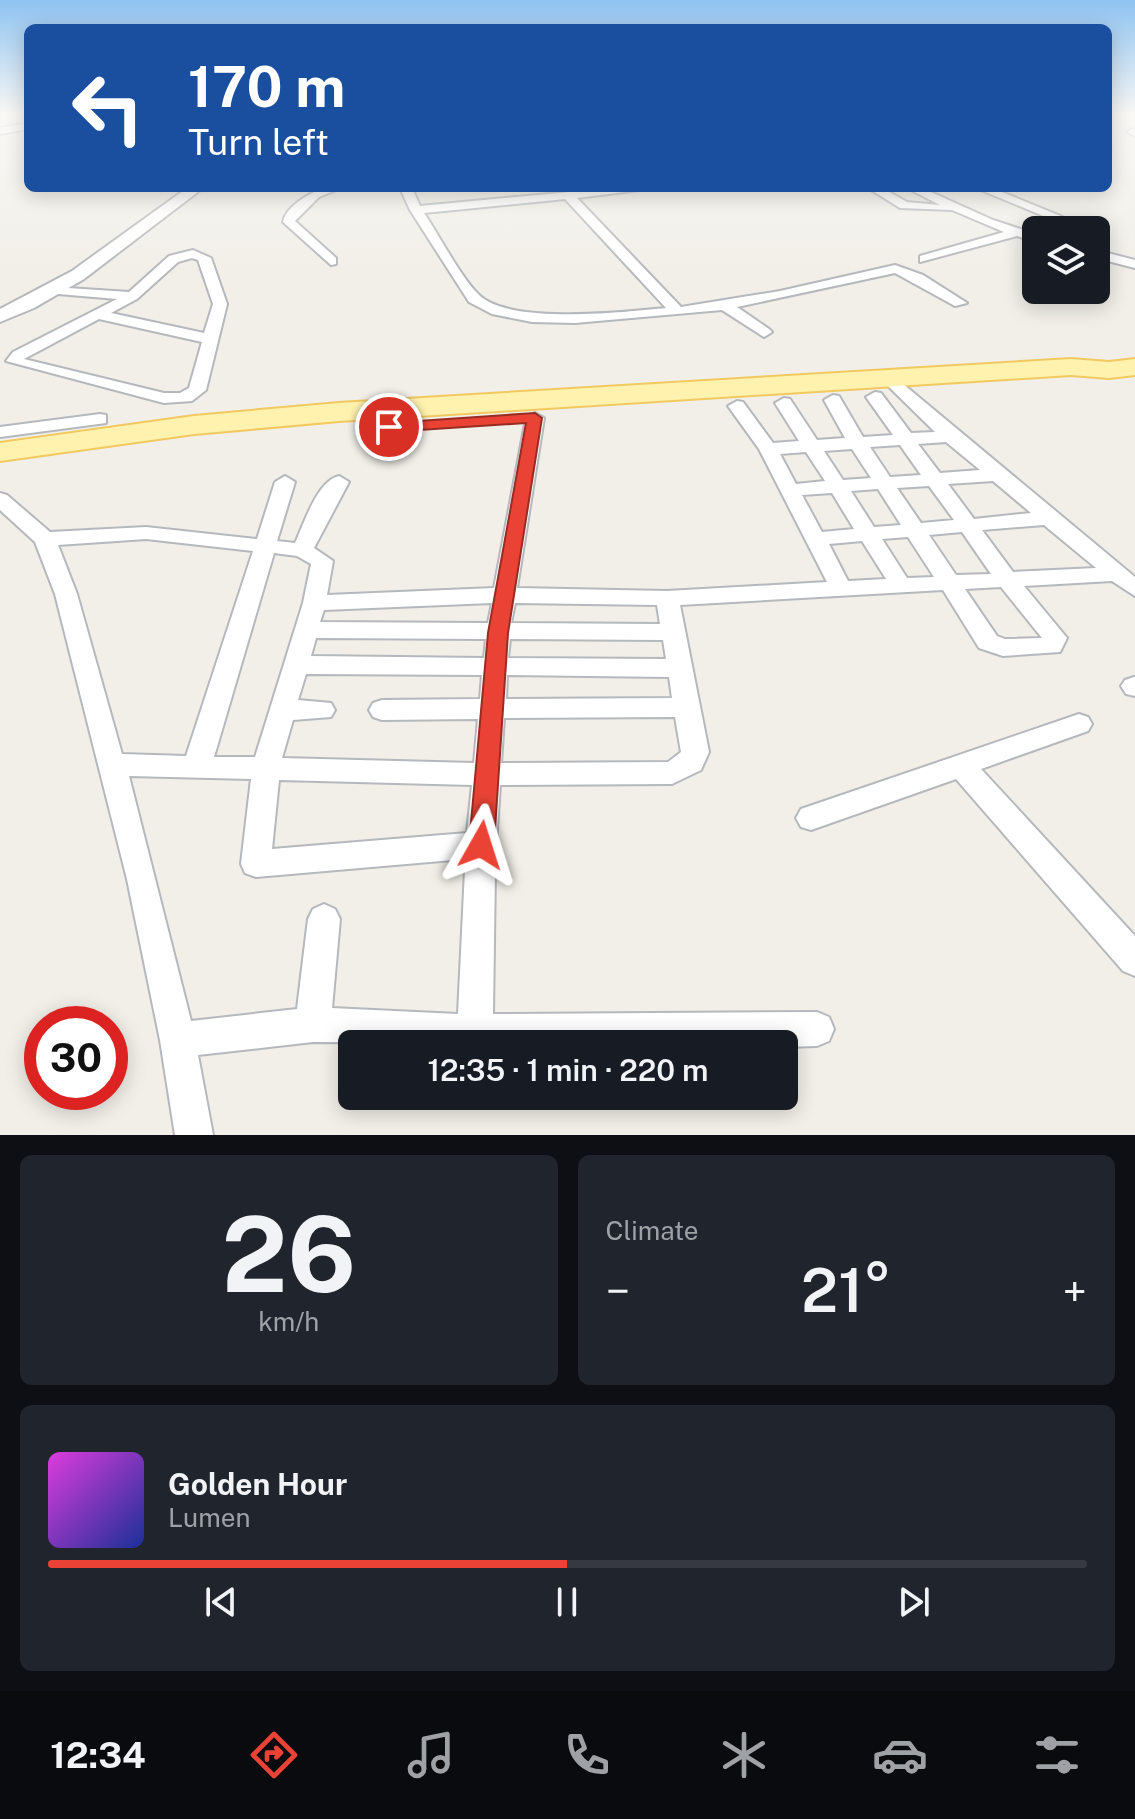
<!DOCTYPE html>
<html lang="en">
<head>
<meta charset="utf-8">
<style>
  body { margin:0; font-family:"Public Sans",sans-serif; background:#20242c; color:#f1f3f6; height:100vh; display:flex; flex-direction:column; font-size:30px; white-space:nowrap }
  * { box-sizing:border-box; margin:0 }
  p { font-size:26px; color:#9ea1a6 }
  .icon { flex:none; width:44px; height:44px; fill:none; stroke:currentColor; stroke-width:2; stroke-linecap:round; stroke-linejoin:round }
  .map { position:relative; height:1135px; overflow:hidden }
  .side { display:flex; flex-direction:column; gap:20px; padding:20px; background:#0d0f14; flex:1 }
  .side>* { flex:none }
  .hud { position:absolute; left:24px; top:24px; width:1088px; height:168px; border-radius:12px; box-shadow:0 4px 20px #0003; background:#1a4fa0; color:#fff; overflow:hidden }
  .tools { position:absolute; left:1022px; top:216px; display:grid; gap:16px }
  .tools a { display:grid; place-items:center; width:88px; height:88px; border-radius:12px; background:#171b24; box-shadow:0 4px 20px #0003; font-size:40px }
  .speed { position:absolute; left:24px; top:1006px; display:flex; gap:16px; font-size:40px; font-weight:700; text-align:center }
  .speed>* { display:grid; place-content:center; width:104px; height:104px; border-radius:50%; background:#171b24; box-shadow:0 4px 20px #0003; line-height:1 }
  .speed .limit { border:12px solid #d22; background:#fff; color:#111 }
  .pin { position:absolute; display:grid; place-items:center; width:68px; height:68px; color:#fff; margin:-34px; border:4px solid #fff; border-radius:50%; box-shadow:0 2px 8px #0007 }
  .me { position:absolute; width:88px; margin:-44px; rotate:6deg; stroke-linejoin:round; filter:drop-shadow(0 0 6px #0008) }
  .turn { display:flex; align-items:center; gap:28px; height:168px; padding:0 32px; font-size:36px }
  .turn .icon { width:104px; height:104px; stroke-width:2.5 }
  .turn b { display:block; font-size:56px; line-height:68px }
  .big { font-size:60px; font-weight:600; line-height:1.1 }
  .side .widget { flex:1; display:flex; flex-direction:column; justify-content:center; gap:12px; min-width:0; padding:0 28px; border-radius:12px; background:#20242c }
  .side .dial { align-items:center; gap:0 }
  .dial b { font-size:104px; line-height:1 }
  .song { display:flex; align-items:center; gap:24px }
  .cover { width:96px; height:96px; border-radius:12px; background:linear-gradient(135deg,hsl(300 70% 55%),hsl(230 70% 35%)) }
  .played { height:8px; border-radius:4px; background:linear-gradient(90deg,#ea4335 50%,#363941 50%) }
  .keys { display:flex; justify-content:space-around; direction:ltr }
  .heat { display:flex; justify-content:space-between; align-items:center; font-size:44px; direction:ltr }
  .side .tiles { flex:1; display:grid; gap:20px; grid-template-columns:1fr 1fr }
  .widget:last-child { grid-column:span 2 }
  .trip { position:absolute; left:338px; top:1030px; width:460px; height:80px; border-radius:12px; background:#171b24; box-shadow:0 4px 20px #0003; font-weight:600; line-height:80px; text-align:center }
  .dock { display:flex; height:128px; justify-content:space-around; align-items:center; background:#090b0e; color:#9ea1a6 }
  .dock .icon { width:56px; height:56px }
  .dock .on { color:#ea4335 }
  .dock b { font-size:36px; color:#f1f3f6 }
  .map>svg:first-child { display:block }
</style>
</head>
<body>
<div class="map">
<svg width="1135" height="1135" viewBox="0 0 1135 1135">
  <rect width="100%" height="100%" fill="#f1efe8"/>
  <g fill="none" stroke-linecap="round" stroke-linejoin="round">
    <defs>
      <g id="minor">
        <path d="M28,123v6l-28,5v-6z"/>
        <path d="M1132,129l3,1v6l-8,-4z"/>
        <path d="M324,188h17l-22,9 -24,24 41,37v6l-5,1 -48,-43c3,-16 27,-29 41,-34z"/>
        <path d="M400,188h12l8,18 193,-18h42l-78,10 104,109 99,-16 115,-26 28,10 44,28 -12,3 -60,-33 -158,34 32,22 3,3 -8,5 -42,-27 -147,13 -43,-1 -40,-8 -23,-12 -59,-92zM565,199l101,109c-41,4 -156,17 -187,-13 -18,-17 -40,-60 -55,-82z"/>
        <path d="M868,188h14l25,14 33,3 -33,-17h15l71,32 43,14v8l-19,-6 -97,26v-6l84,-24 -52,-22 -52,-2z"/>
        <path d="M976,188h16l71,29 -10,3z"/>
        <path d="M193,250l18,8 16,46 -21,86 -14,11 -28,2 -158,-42 7,-9 104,-53 -59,-5 -5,-1v-6l76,5 40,-36zM192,258l6,2 15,44 -9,29 -93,-20 26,-14 41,-37zM99,319l103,23 -13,46 -9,5h-16l-140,-34z"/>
        <path d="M1096,250l39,10v8l-39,-10z"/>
        <path d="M891,374l244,203v19l-23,-15 -88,5 43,52 -7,14 -57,4 -24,-8 -36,-58 -263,15 29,147 -8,18 -29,14 -172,1 -4,60 -4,9 -10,3 9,4 4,9 -2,144 324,-2 12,5 5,12 -5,12 -12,5 -33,1v-3l-471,-2 -115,13 15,80h-38l-15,-95 -33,-161 -72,-285 -20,-52 -35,-32v-17l7,2 43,37 96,-5 111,12 18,-57 10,-6 10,6 -18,59 18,2c9,-19 22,-62 44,-67l10,6 -35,66 19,13 -6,34 167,-7 32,-170 9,-5 9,5 -27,170 150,3 160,-9 -68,-133 -31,-43 9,-5 6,1 30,41 26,-2 -24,-38 9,-5 6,1 27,41 28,-2 -21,-38 9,-5 6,1 24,41 30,-2 -27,-38 9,-5 6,1 30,40 24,-1 -50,-49v-8zM946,442l34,28 -40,3 -22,-29zM900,445l21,30 -31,2 -20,-30zM852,449l19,29 -28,2 -19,-29zM806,452l19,29 -29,3 -16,-30zM993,481l38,32 -57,6 -26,-35zM929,486l25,34 -33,3 -24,-35zM878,489l23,36 -27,2 -23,-36zM832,493l22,36 -32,3 -20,-37zM1044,525l52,43 -83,4 -31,-42zM962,532l29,42 -35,1 -27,-40zM908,537l26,40 -27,1 -25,-39zM146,539l107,12 -67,205 -64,-2 -45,-160 -19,-49zM862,541l24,38 -38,2 -19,-37zM274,553l23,3 14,8 -8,39 -48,154h-41zM1001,587l41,51 -37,1 -8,-3 -32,-47zM492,603l-4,20 -168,-1 4,-12zM515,603l142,2 3,19 -149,-1zM316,638l170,1 -2,19 -173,-2zM510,639l153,1 3,19 -158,-1zM306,674l176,1 -2,24 -98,1 -9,3 -4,7 4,7 9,3 96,-1 -4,44 -192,-5 11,-38 38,-3 4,-7 -4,-7 -33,-3zM507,675l162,2 3,21 -166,1zM675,717l6,35 -13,10 -167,1 3,-45zM129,776l122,3 -10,85 4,9 11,4 220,-19 -7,3 -4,9 -7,144 -126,-6 8,-89 -5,-10 -11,-5 -11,5 -5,10 -11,90 -106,12zM279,780l193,5 -5,48 -195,16z"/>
        <path d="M100,414l6,1v8l-106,14v-10z"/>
        <path d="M1134,677h1v19l-9,-2 -5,-8 4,-6z"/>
        <path d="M1079,714l9,3 4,7 -4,7 -107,38 154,167v40l-12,-5 -167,-192 -145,51 -10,-3 -5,-9 5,-9z"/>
      </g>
      <path id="tertiary" d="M187,188h16l-119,91 -50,29 -34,14v-13l72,-38z"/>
      <path id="primary" d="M1071,359l38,3 26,-3v16l-26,3 -38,-3 -732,46 -145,13 -194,27v-18l194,-27 145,-13z"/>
    </defs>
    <use href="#minor" stroke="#b5b8bc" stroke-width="4"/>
    <use href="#tertiary" stroke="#b5b8bc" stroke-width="4"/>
    <use href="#primary" stroke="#f2c960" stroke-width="4"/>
    <use href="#minor" fill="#fff" fill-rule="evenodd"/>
    <use href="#tertiary" fill="#fff" fill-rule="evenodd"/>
    <use href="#primary" fill="#fff2af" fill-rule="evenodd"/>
  </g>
  <linearGradient id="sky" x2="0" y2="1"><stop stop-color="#8fc3f1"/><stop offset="0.42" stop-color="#f9f8f5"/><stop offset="1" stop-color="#f9f8f5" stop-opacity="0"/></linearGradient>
  <rect width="1135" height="272" fill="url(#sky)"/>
  <path fill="#ea4335" stroke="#982c22" stroke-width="2" d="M535,413l7,5 -34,215 -14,212 -4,7 -9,3 -8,-3 -4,-7 19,-212 38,-210 -137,9 -7,-5 7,-4z"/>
</svg>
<div class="tools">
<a><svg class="icon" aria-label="layers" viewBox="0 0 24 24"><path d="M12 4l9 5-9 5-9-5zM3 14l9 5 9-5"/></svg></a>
</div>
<div class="speed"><div class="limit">30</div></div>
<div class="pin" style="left:389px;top:427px;background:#d93025"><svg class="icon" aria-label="arrive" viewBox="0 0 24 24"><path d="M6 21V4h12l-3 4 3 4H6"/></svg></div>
<svg class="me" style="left:481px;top:845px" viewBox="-20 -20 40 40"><path d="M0-17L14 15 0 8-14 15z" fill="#ea4335" stroke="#fff" stroke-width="4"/></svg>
<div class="trip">12:35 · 1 min · 220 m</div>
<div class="hud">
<div class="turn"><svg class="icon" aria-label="left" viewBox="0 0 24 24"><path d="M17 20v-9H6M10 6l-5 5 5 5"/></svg><div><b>170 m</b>Turn left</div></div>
</div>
</div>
<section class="side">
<div class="tiles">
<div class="widget dial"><b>26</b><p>km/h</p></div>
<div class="widget"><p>Climate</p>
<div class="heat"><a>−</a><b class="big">21°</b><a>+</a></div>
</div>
<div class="widget">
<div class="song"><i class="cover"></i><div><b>Golden Hour</b><p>Lumen</p></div></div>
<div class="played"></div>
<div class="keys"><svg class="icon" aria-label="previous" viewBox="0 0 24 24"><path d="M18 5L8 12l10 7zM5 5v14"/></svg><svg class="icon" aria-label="pause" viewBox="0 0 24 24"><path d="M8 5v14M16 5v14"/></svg><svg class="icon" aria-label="next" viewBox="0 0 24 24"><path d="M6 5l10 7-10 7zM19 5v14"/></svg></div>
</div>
</div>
</section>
<nav class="dock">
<b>12:34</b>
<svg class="icon on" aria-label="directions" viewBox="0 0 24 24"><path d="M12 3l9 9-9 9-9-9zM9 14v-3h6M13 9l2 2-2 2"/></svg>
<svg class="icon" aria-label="music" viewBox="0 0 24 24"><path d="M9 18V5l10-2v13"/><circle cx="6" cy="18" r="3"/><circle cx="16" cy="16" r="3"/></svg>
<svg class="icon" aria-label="phone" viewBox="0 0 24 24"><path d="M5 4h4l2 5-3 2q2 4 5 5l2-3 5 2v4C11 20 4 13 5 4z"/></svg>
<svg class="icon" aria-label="climate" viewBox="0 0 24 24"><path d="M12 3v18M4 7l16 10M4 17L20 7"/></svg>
<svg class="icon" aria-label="car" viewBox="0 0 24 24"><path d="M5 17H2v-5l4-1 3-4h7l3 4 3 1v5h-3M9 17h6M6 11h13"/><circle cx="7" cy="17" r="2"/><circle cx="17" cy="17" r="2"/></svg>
<svg class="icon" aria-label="filters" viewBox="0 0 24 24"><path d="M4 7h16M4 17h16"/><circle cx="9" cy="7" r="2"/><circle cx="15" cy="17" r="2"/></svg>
</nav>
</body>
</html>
